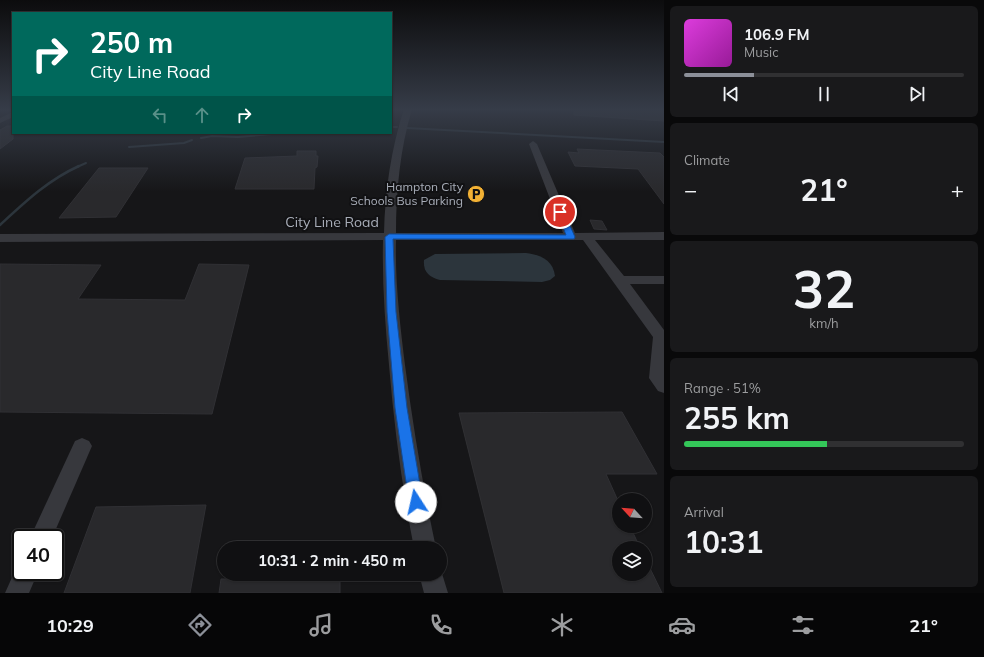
<!DOCTYPE html>
<html lang="en">
<head>
<meta charset="utf-8">
<style>
  body { margin:0; font-family:Mulish,sans-serif; background:#19191b; color:#f1f3f6; height:100vh; display:flex; flex-direction:column; font-size:15px; white-space:nowrap }
  * { box-sizing:border-box; margin:0 }
  p { font-size:13px; color:#9c9d9f }
  .icon { flex:none; width:22px; height:22px; fill:none; stroke:currentColor; stroke-width:2; stroke-linecap:round; stroke-linejoin:round }
  .map { position:relative; flex:1; overflow:hidden }
  .sheet { display:flex; flex-direction:column; gap:6px; padding:6px; background:#09090a; width:320px }
  .sheet>* { flex:none }
  .guide { position:absolute; left:12px; top:12px; width:380px; height:122px; border-radius:0px; box-shadow:0 1px 3px #0004,0 0 0 1px #303032; background:#00695c; color:#fff; overflow:hidden }
  .needle { width:26px; rotate:296deg }
  .buttons { position:absolute; left:612px; top:493px; display:grid; gap:8px }
  .buttons a { display:grid; place-items:center; width:40px; height:40px; border-radius:50%; background:#101012; box-shadow:0 1px 3px #0004,0 0 0 1px #303032; font-size:20px }
  .speed { position:absolute; left:12px; top:529px; display:flex; gap:8px; font-size:20px; font-weight:700; text-align:center }
  .speed>* { display:grid; place-content:center; width:52px; height:52px; border-radius:50%; background:#101012; box-shadow:0 1px 3px #0004,0 0 0 1px #303032; line-height:1 }
  .speed .limit { border:2px solid #111; border-radius:6px; background:#fff; color:#111 }
  .pin { position:absolute; display:grid; place-items:center; width:34px; height:34px; color:#fff; margin:-17px; border:2px solid #fff; border-radius:50%; box-shadow:0 1px 4px #0007 }
  .me { position:absolute; width:44px; margin:-22px; rotate:350deg; stroke-linejoin:round; filter:drop-shadow(0 0 3px #0008) }
  .turn { display:flex; align-items:center; gap:14px; height:84px; padding:0 12px; font-size:18px }
  .turn .icon { width:52px; height:52px; stroke-width:2.5 }
  .turn b { display:block; font-size:28px; line-height:34px }
  .lanes { display:flex; align-items:center; height:38px; padding:0 12px; background:#0003; justify-content:center; gap:20px; direction:ltr }
  .lanes .off { opacity:.35 }
  .big { font-size:30px; font-weight:700; line-height:1.1 }
  .sheet .tile { flex:1; display:flex; flex-direction:column; justify-content:center; gap:6px; min-width:0; padding:0 14px; border-radius:6px; background:#19191b }
  .sheet .dial { align-items:center; gap:0 }
  .dial b { font-size:52px; line-height:1 }
  .song { display:flex; align-items:center; gap:12px }
  .cover { width:48px; height:48px; border-radius:6px; background:linear-gradient(135deg,hsl(300 70% 55%),hsl(300 70% 35%)) }
  .played { height:4px; border-radius:2px; background:linear-gradient(90deg,#8c9099 25%,#303032 25%) }
  .keys { display:flex; justify-content:space-around; direction:ltr }
  .heat { display:flex; justify-content:space-between; align-items:center; font-size:22px; direction:ltr }
  .charge { height:6px; border-radius:3px; background:linear-gradient(90deg,#34c759 51%,#303032 0) }
  .trip { position:absolute; left:217px; top:541px; width:230px; height:40px; border-radius:20px; background:#101012; box-shadow:0 1px 3px #0004,0 0 0 1px #303032; font-weight:700; line-height:40px; text-align:center }
  .dock { display:flex; height:64px; justify-content:space-around; align-items:center; background:#060607; color:#9c9d9f }
  .dock .icon { width:28px; height:28px }
  .dock .active { color:#8c9099 }
  .dock b { font-size:18px; color:#f1f3f6 }
  main { display:flex; flex:1; min-height:0 }
  .map>svg:first-child { display:block }
</style>
</head>
<body>
<main>
<div class="map">
<svg width="664" height="593" viewBox="0 0 664 593">
  <rect width="100%" height="100%" fill="#161618"/>
  <path fill="#2c353c" d="M526,253c15,2 27,7 29,23l-5,4 -8,2 -102,-2c-11,-3 -17,-8 -16,-20l11,-6z"/>
  <g fill="none" stroke-linecap="round" stroke-linejoin="round">
    <g stroke="#2c353c" stroke-width="2">
      <path d="M391,127h6"/>
      <path d="M407,128l257,14"/>
      <path d="M201,138l11,-2 26,1 46,-4"/>
      <path d="M129,147l55,-4 8,-3"/>
      <path d="M77,167l9,-4"/>
    </g>
    <path stroke="#2c353c" stroke-width="2.5" d="M0,225c25,-23 48,-45 79,-59"/>
  </g>
  <g fill="#29292c" stroke="#303034">
    <path d="M574,109h90v12l-90,-6z"/>
    <path d="M7,126h6v13l-13,10v-19z"/>
    <path d="M577,149l83,4 4,4v47l-26,-35 -63,-3 -7,-14 11,1z"/>
    <path d="M297,151h19v5h2l-1,11 -2,1 -1,21h-79l10,-31 52,-2z"/>
    <path d="M99,168h49l-32,49 -57,1z"/>
    <path d="M590,220l12,1 5,9 -13,-1z"/>
    <path d="M0,264l101,1 -23,34 107,1 14,-36 50,1 -37,149 -212,-2z"/>
    <path d="M622,412l35,62h-51l13,29v23h11l10,22h-21v26h26v-16l17,35h-158l-45,-180z"/>
    <path d="M206,505l-16,88h-126l32,-86z"/>
    <path d="M221,579h119v14h-121z"/>
  </g>
  <g fill="none" stroke-linecap="round" stroke-linejoin="round">
    <g fill="#37383d" fill-rule="evenodd">
      <path d="M404,109h8c-12,40 -16,83 -16,124h167l-34,-89 4,-3 4,3 38,89 89,-1v8h-69l29,36h40v8h-34l34,46v63l-6,-2 -9,-13 4,-41 -70,-97h-187c-1,42 4,84 9,125 8,61 18,122 31,183h-22c-12,-61 -20,-122 -25,-183 -4,-42 -7,-83 -6,-125l-383,2v-8l384,-1c1,-42 7,-84 20,-124z"/>
      <path d="M13,112v5l-13,6v-5z"/>
      <path d="M82,438l7,3 3,5 -40,92h-22l45,-97z"/>
      <path d="M21,562v10h17l-9,21h-24l13,-29z"/>
      <path d="M440,567l8,26h-24l-5,-19h21z"/>
    </g>
  </g>
  <linearGradient id="sky" x2="0" y2="1"><stop stop-color="#0c0c0d"/><stop offset="0.57" stop-color="#363c48"/><stop offset="1" stop-color="#363c48" stop-opacity="0"/></linearGradient>
  <rect width="664" height="192" fill="url(#sky)"/>
  <path fill="#1a73e8" stroke="#114b97" d="M560,209l4,3 11,25 -1,2h-181l3,73 11,96 16,94 -2,4 -5,2 -5,-2 -2,-4 -14,-94 -8,-96 -2,-75 4,-3 177,1 -9,-23z"/>
  <defs>
    <symbol id="parking-disc" viewBox="-11 -11 22 22"><circle r="9.5" fill="#f2b134" stroke="#111113"/><path d="M-3.5-5.5H1a3.5 3.5 0 0 1 0 7H-1V5.5H-3.5ZM-1-3.4V-.6H.8a1.4 1.4 0 0 0 0-2.8Z" fill="#111"/></symbol>
  </defs>
  <g fill-rule="evenodd">
    <use href="#parking-disc" x="466" y="184" width="20" height="20"/>
  </g>
  <g text-anchor="middle" stroke-width="4" stroke-linejoin="round" paint-order="stroke">
    <g font-size="12" fill="#a8adb8" stroke="#111113" text-anchor="end">
      <text x="463" y="191">Hampton City<tspan x="463" dy="14">Schools Bus Parking</tspan></text>
    </g>
    <g font-size="14" fill="#a8adb8" stroke="#111113">
      <text x="332" y="227">City Line Road</text>
    </g>
  </g>
</svg>
<div class="buttons">
<a><svg class="needle" viewBox="-14 -14 28 28"><path d="M0-13l5 13h-10z" fill="#e53935"/><path d="M0 13l5-13h-10z" fill="#9c9d9f"/></svg></a>
<a><svg class="icon" aria-label="layers" viewBox="0 0 24 24"><path d="M12 4l9 5-9 5-9-5zM3 14l9 5 9-5"/></svg></a>
</div>
<div class="speed"><div class="limit">40</div></div>
<div class="pin" style="left:560px;top:212px;background:#d93025"><svg class="icon" aria-label="arrive" viewBox="0 0 24 24"><path d="M6 21V4h12l-3 4 3 4H6"/></svg></div>
<svg class="me" style="left:416px;top:502px" viewBox="-20 -20 40 40"><circle r="19" fill="#fff"/><path d="M0-13L10 11 0 6-10 11z" fill="#1a73e8"/></svg>
<div class="trip">10:31 · 2 min · 450 m</div>
<div class="guide">
<div class="turn"><svg class="icon" aria-label="right" viewBox="0 0 24 24"><path d="M7 20v-9h11M14 6l5 5-5 5"/></svg><div><b>250 m</b>City Line Road</div></div>
<div class="lanes"><svg class="icon off" aria-label="left" viewBox="0 0 24 24"><path d="M17 20v-9H6M10 6l-5 5 5 5"/></svg><svg class="icon off" aria-label="ahead" viewBox="0 0 24 24"><path d="M12 20V5M6 11l6-6 6 6"/></svg><svg class="icon" aria-label="right" viewBox="0 0 24 24"><path d="M7 20v-9h11M14 6l5 5-5 5"/></svg></div>
</div>
</div>
<section class="sheet">
<div class="tile">
<div class="song"><i class="cover"></i><div><b>106.9 FM</b><p>Music</p></div></div>
<div class="played"></div>
<div class="keys"><svg class="icon" aria-label="previous" viewBox="0 0 24 24"><path d="M18 5L8 12l10 7zM5 5v14"/></svg><svg class="icon" aria-label="pause" viewBox="0 0 24 24"><path d="M8 5v14M16 5v14"/></svg><svg class="icon" aria-label="next" viewBox="0 0 24 24"><path d="M6 5l10 7-10 7zM19 5v14"/></svg></div>
</div>
<div class="tile"><p>Climate</p>
<div class="heat"><a>−</a><b class="big">21°</b><a>+</a></div>
</div>
<div class="tile dial"><b>32</b><p>km/h</p></div>
<div class="tile"><p>Range · 51%</p><b class="big">255 km</b><div class="charge"></div></div>
<div class="tile"><p>Arrival</p><b class="big">10:31</b></div>
</section>
</main>
<nav class="dock">
<b>10:29</b>
<svg class="icon active" aria-label="directions" viewBox="0 0 24 24"><path d="M12 3l9 9-9 9-9-9zM9 14v-3h6M13 9l2 2-2 2"/></svg>
<svg class="icon" aria-label="music" viewBox="0 0 24 24"><path d="M9 18V5l10-2v13"/><circle cx="6" cy="18" r="3"/><circle cx="16" cy="16" r="3"/></svg>
<svg class="icon" aria-label="phone" viewBox="0 0 24 24"><path d="M5 4h4l2 5-3 2q2 4 5 5l2-3 5 2v4C11 20 4 13 5 4z"/></svg>
<svg class="icon" aria-label="climate" viewBox="0 0 24 24"><path d="M12 3v18M4 7l16 10M4 17L20 7"/></svg>
<svg class="icon" aria-label="car" viewBox="0 0 24 24"><path d="M5 17H2v-5l4-1 3-4h7l3 4 3 1v5h-3M9 17h6M6 11h13"/><circle cx="7" cy="17" r="2"/><circle cx="17" cy="17" r="2"/></svg>
<svg class="icon" aria-label="filters" viewBox="0 0 24 24"><path d="M4 7h16M4 17h16"/><circle cx="9" cy="7" r="2"/><circle cx="15" cy="17" r="2"/></svg>
<b>21°</b>
</nav>
</body>
</html>
